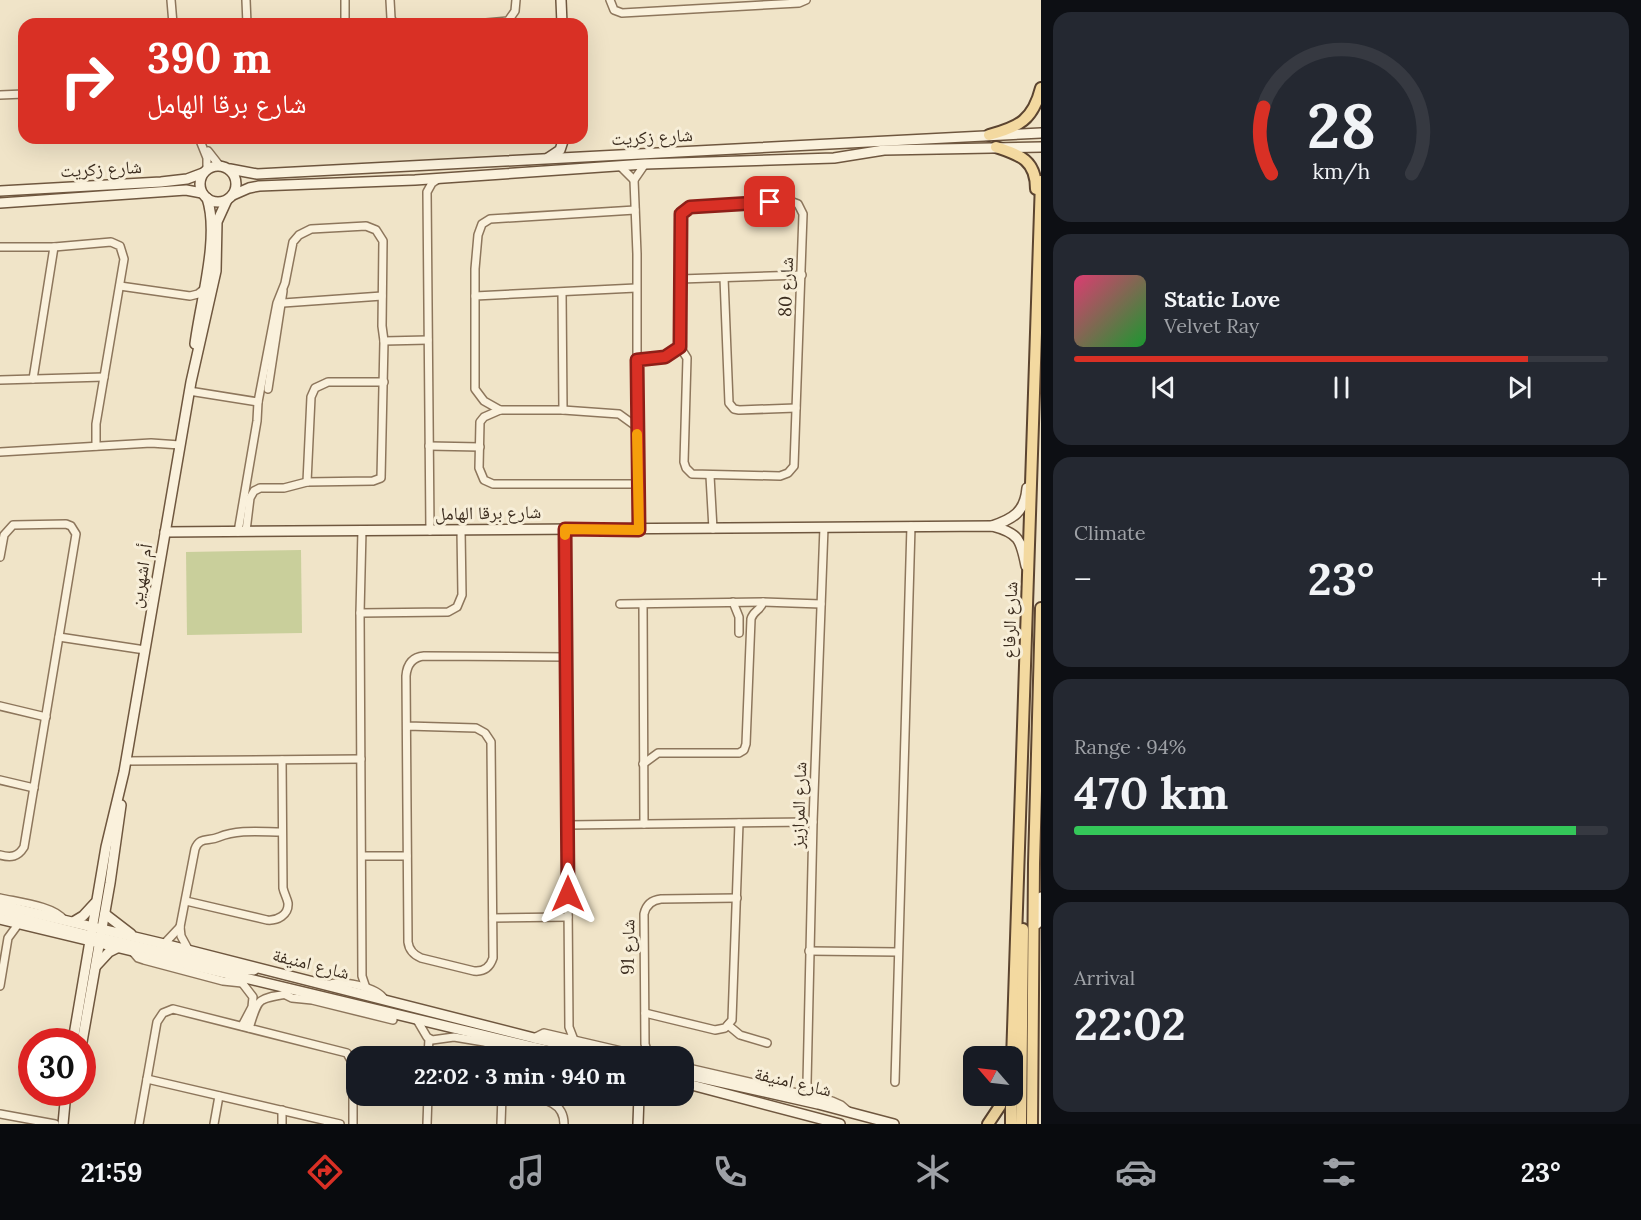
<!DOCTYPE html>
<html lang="en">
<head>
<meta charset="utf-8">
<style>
  body { margin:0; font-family:Lora,"Noto Naskh Arabic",serif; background:#242831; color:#f1f3f6; height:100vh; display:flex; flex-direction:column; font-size:22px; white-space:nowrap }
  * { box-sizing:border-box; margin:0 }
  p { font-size:20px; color:#9ea1a6 }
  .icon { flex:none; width:33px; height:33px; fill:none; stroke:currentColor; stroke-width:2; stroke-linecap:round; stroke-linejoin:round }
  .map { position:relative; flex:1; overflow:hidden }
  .sheet { display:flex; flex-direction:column; gap:12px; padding:12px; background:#0d0f14; width:600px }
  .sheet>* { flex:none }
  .top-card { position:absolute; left:18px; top:18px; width:570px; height:126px; border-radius:18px; box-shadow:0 6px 24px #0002; background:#d93025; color:#fff; overflow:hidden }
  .needle { width:39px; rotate:298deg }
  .buttons { position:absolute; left:963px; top:1046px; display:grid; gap:12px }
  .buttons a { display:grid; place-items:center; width:60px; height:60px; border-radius:12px; background:#171b24; box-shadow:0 6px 24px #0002; font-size:30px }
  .speed { position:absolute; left:18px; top:1028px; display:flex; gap:12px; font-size:30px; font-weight:700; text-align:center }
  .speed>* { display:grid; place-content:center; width:78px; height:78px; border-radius:50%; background:#171b24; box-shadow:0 6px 24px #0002; line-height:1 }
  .speed .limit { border:9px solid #d22; background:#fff; color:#111 }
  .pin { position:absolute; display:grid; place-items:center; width:51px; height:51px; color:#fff; margin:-26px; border-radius:12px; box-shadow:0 3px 9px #0006 }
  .me { position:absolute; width:66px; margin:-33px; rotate:0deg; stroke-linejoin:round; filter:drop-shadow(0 0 4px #0008) }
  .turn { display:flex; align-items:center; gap:21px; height:126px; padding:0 30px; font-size:27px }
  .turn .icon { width:78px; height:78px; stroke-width:2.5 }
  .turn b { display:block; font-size:42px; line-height:51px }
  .big { font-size:45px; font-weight:800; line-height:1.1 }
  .sheet .tile { flex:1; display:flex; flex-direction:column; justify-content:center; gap:9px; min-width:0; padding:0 21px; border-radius:18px; background:#242831 }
  .sheet .dial { align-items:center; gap:0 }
  .dial svg { height:156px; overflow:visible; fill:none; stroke:#363941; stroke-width:7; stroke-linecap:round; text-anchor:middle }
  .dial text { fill:#f1f3f6; stroke:none }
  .song { display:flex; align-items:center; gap:18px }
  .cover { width:72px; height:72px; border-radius:9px; background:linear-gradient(135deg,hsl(340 70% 55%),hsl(130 70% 35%)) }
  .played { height:6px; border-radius:3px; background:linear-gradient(90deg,#d93025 85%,#363941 85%) }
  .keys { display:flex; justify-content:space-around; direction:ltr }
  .heat { display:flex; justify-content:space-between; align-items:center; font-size:33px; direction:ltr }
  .charge { height:9px; border-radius:4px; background:linear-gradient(90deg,#34c759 94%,#363941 0) }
  .trip { position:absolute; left:346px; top:1046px; width:348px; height:60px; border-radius:18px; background:#171b24; box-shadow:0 6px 24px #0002; font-weight:800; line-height:60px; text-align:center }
  .menu { display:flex; height:96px; justify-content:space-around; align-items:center; background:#090b0e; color:#9ea1a6 }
  .menu .icon { width:42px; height:42px }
  .menu .on { color:#d93025 }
  .menu b { font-size:27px; color:#f1f3f6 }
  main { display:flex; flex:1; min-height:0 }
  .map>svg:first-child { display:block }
</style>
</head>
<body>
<main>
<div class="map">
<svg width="1041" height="1124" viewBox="0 0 1041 1124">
  <rect width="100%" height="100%" fill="#f0e4c8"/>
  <path fill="#c9cf9b" d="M301,550l1,83 -115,2 -1,-83z"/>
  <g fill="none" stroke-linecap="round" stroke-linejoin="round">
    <defs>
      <g id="street">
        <path d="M171,0l2,24"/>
        <path d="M246,0l1,24"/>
        <path d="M345,0v24"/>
        <path d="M390,0l1,18 3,6"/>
        <path d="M610,0l4,10 8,3 177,-10 7,-3"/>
        <path d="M475,24l33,-3 7,-10 1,-11"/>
        <path d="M0,95l24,-1"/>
        <path d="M199,138l8,20v11"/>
        <path d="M208,151l11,14"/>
        <path d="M620,166l14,14"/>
        <path d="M790,201l8,3 5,10 -9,252 -6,7 -8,3 -88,-2 -6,-6 -2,-6 3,-104 -7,-11v-130l2,-6 8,-4z"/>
        <path d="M0,247h54l57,-5 9,4 4,13 -28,165v22"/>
        <path d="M724,278l5,125 5,6 5,1 57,-2"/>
        <path d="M680,279l122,-4"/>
        <path d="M120,286l70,10 8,-2 5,-4"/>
        <path d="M562,293l1,117"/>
        <path d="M475,296l161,-8"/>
        <path d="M283,303l99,-7"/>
        <path d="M637,360l28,-3 15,-10"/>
        <path d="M33,379l21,-132"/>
        <path d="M0,380l104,-3"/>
        <path d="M268,389l15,-98"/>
        <path d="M189,391l69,11"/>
        <path d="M500,410l-16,-9 -9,-12v-120l3,-34 4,-11 8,-5 145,-9"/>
        <path d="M637,427l-18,-13 -56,-4h-63l-16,7 -4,5 -1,46 5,12 9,4h146"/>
        <path d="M429,446l51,1"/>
        <path d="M0,452l151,-9 29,2"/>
        <path d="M710,476l3,53"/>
        <path d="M307,482l4,-85 4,-9 13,-6h56"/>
        <path d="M565,529l4,498 5,13"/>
        <path d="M362,530l-2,83 2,363 4,12"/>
        <path d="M639,530l-2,-103v-173l-3,-74 11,-16"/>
        <path d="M246,531l4,-33 4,-7 6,-3h24l23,-6 66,-1 8,-3 3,-137"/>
        <path d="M430,531l-3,-339 5,-9 6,-4"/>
        <path d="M238,532l19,-111 1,-19 19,-99 8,-20 8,-41 6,-7 12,-6 55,-3 10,4 7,11 -1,85 2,15 44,-1"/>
        <path d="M0,557l4,-22 9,-10 53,-1 5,2 5,8 -52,313c-6,10 -13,11 -24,8"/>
        <path d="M733,602l6,15v16"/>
        <path d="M620,604l143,-2 58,2"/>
        <path d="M643,604l1,220"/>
        <path d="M360,613l88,-1 9,-5 5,-12 -1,-65"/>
        <path d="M59,637l86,13"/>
        <path d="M0,706l46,11"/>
        <path d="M407,726l69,2 9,5 6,9 2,216c-3,9 -9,14 -19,13l-53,-13c-7,-3 -12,-8 -13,-16 -1,-89 -1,-177 -2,-266 1,-12 7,-19 18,-20l142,1"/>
        <path d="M126,761l235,-2"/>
        <path d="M643,764l15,-11h81l5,-3 2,-6 5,-125c2,-8 10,-9 12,-17"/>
        <path d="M0,780l34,8"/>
        <path d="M568,825l245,-3"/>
        <path d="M362,856h45"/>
        <path d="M0,898c17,4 55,8 64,22"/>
        <path d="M186,901l81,19c10,1 22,-5 21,-17 -1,-5 -4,-10 -5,-15l-1,-128"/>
        <path d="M493,918l75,-1"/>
        <path d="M164,944l16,-17"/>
        <path d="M188,949l-7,-13 -1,-9 15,-78c5,-13 13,-7 24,-12 19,-8 43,-5 63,-5"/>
        <path d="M132,951l6,7 6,2 79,21 19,2"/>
        <path d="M809,951l89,1"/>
        <path d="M240,980l13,17 -1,10 -10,19"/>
        <path d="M327,985c13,-6 50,2 57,14"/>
        <path d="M0,986l8,-48 11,-15"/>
        <path d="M284,994l8,4 20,2 81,20"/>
        <path d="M645,1013l70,17 10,-2 7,-8 7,-197"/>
        <path d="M417,1020l10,17 5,3 22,-3 30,5 56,14"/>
        <path d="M728,1025l12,10 27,8"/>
        <path d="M249,1028c10,-30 7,-29 38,-34"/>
        <path d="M534,1038l10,-5 99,23"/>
        <path d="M428,1056l1,-17"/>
        <path d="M649,1056l-4,-12 -1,-130c2,-9 8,-14 17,-15l76,-1"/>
        <path d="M684,1067l148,34 9,4 7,6"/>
        <path d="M147,1079l193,45"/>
        <path d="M895,1082l16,-556"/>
        <path d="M519,1095c20,4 45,4 45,29"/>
        <path d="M813,1097l-5,-7 -1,-7 6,-261 11,-295"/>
        <path d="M0,1114l55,10"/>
        <path d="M139,1124l18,-102 6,-9 10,-4 174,44 6,11v60"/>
        <path d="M214,1124l5,-28"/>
        <path d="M282,1124v-14"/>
        <path d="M427,1124l1,-29"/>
        <path d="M501,1124l1,-29"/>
      </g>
      <g id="secondary">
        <path d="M561,0l1,24"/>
        <path d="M548,158l12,-8 4,-12"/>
        <circle cx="218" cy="184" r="18"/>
        <path d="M230,169l27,5 784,-41"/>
        <path d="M0,191l161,-9 26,-3 16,-6"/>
        <path d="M233,195l16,-7 10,-2 156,-6 230,-16 189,-6 50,-8 157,-3"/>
        <path d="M0,203l186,-13 16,3"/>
        <path d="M195,344c5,-41 25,-107 12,-146"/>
        <path d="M992,526c21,-7 33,-14 35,-38"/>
        <path d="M165,532l827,-6c27,7 29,14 34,40"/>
        <path d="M0,905l164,39 370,94 80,18"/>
        <path d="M0,913l87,22"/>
        <path d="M105,914l26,20"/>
        <path d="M0,919l570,137"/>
        <path d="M73,922l10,-6 12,-13"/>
        <path d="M1037,924l4,-27"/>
        <path d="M97,937l137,32 20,1"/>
        <path d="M96,966l13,-14 8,-4"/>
        <path d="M73,1041l33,-194 18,-75 67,-390 25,-111 1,-49 10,-22"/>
        <path d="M82,1042l28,-159 11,-78"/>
        <path d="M684,1074l134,30 76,20"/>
        <path d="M684,1083l156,41"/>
        <path d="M63,1124l3,-32"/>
        <path d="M638,1124l1,-29"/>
      </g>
      <g id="primary">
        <path d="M989,135c30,-8 44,-15 52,-47"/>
        <path d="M996,147c24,8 40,13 40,42"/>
        <path d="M1012,1060l29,-879"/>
        <path d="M988,1124l12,-18 2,-11"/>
        <path d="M1011,1124v-29"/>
        <path d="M1021,1124l2,-195"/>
        <path d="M1032,1124l2,-260 7,-256"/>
      </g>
    </defs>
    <use href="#street" stroke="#8d765c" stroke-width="10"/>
    <use href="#secondary" stroke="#6f573f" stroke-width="12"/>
    <use href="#primary" stroke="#5b4430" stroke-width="14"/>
    <use href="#street" stroke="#faf1dc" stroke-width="7"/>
    <use href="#secondary" stroke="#faf1dc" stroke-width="9"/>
    <use href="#primary" stroke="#f3d9a0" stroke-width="10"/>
  </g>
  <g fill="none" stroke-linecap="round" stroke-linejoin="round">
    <defs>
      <path id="route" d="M568,894l-3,-365 74,1 -2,-170 28,-3 15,-10 1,-133 9,-7 80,-5"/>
    </defs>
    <use href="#route" stroke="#8d1f18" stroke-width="15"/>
    <use href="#route" stroke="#d93025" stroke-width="10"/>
    <path stroke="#f59e0b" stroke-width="10" d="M565,535v-6l74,1 -2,-96"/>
  </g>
  <g text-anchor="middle" stroke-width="6" stroke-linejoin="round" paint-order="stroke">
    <g font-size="18" fill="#3d2e20" stroke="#f7eed8">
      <text transform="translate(652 137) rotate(-3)" y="6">شارع زكريت</text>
      <text transform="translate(101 169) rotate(-3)" y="6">شارع زكريت</text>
      <text transform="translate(786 287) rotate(-88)" y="6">شارع 80</text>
      <text transform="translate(488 513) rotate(-1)" y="6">شارع برقا الهامل</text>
      <text transform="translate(141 576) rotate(-80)" y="6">أم اشهرين</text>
      <text transform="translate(1010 620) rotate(-88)" y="6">شارع الرفاع</text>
      <text transform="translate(799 805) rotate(-88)" y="6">شارع المرازيز</text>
      <text transform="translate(628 947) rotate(-89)" y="6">شارع 91</text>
      <text transform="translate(311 964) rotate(14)" y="6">شارع امنيفة</text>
      <text transform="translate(793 1082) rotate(13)" y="6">شارع امنيفة</text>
    </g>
  </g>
</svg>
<div class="buttons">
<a><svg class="needle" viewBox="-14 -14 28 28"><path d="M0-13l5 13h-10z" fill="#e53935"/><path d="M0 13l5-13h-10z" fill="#9ea1a6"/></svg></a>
</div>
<div class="speed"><div class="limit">30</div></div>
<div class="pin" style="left:770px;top:202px;background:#d93025"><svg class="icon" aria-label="arrive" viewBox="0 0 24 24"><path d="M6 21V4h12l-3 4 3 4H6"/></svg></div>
<svg class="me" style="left:568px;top:894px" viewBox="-20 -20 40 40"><path d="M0-17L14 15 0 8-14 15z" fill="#d93025" stroke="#fff" stroke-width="4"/></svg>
<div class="trip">22:02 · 3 min · 940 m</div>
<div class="top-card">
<div class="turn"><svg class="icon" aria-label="right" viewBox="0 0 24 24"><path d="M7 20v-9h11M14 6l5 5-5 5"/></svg><div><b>390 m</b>شارع برقا الهامل</div></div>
</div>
</div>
<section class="sheet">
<div class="tile dial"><svg viewBox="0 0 100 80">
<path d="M14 69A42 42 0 1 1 86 69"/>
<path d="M14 69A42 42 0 0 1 10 35" stroke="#d93025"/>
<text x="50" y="56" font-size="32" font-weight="700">28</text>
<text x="50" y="72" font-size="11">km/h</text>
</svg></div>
<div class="tile">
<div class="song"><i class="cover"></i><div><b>Static Love</b><p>Velvet Ray</p></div></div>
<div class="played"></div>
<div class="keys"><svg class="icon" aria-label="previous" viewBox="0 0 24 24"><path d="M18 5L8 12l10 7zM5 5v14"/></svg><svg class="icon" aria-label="pause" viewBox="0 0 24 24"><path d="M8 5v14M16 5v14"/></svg><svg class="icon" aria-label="next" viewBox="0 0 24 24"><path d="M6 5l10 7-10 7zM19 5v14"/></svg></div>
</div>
<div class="tile"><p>Climate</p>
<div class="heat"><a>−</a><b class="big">23°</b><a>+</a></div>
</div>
<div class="tile"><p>Range · 94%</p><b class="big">470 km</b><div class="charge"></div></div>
<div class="tile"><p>Arrival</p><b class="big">22:02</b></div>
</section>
</main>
<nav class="menu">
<b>21:59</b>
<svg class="icon on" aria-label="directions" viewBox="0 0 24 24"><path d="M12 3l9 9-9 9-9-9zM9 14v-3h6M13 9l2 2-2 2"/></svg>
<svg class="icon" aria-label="music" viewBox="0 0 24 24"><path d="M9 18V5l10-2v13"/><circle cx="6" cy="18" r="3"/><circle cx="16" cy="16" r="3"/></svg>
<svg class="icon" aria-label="phone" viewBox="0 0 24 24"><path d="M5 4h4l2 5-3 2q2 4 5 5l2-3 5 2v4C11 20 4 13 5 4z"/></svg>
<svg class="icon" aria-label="climate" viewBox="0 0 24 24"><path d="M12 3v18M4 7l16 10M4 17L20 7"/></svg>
<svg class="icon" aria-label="car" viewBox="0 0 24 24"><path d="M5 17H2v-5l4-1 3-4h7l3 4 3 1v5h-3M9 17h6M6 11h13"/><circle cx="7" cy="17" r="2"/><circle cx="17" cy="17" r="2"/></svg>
<svg class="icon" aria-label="filters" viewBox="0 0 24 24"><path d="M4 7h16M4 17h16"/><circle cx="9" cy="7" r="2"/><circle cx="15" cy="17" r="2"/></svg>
<b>23°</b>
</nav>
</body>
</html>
